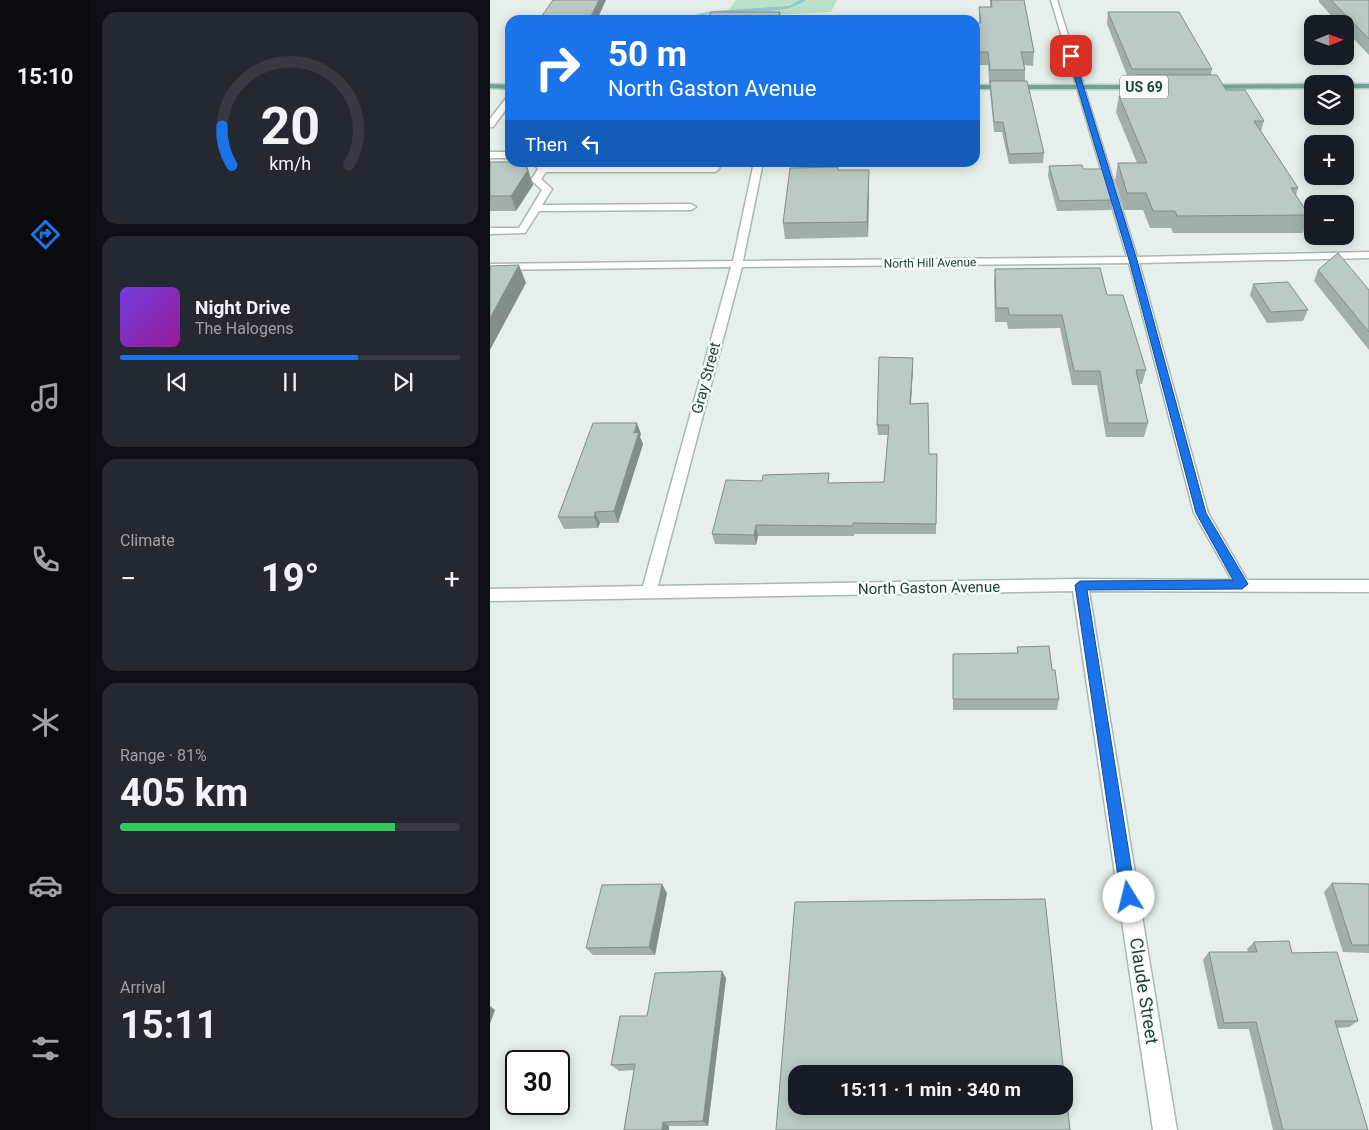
<!DOCTYPE html>
<html lang="en">
<head>
<meta charset="utf-8">
<style>
  body { margin:0; font-family:Roboto,sans-serif; background:#242831; color:#f1f3f6; height:100vh; display:flex; flex-direction:column; font-size:19px; white-space:nowrap }
  * { box-sizing:border-box; margin:0 }
  p { font-size:16px; color:#9ea1a6 }
  .icon { flex:none; width:28px; height:28px; fill:none; stroke:currentColor; stroke-width:2; stroke-linecap:round; stroke-linejoin:round }
  .map { position:relative; flex:1; overflow:hidden }
  .details { display:flex; flex-direction:column; gap:12px; padding:12px; background:#0d0f14; width:400px }
  .details>* { flex:none }
  .banner { position:absolute; left:15px; top:15px; width:475px; height:152px; border-radius:15px; box-shadow:0 2px 12px #0003; background:#1a73e8; color:#fff; overflow:hidden }
  .needle { width:32px; rotate:89deg }
  .buttons { position:absolute; left:814px; top:15px; display:grid; gap:10px }
  .buttons a { display:grid; place-items:center; width:50px; height:50px; border-radius:10px; background:#171b24; box-shadow:0 2px 12px #0003; font-size:25px }
  .speed { position:absolute; left:15px; top:1050px; display:flex; gap:10px; font-size:25px; font-weight:700; text-align:center }
  .speed>* { display:grid; place-content:center; width:65px; height:65px; border-radius:50%; background:#171b24; box-shadow:0 2px 12px #0003; line-height:1 }
  .speed .limit { border:2px solid #111; border-radius:8px; background:#fff; color:#111 }
  .pin { position:absolute; display:grid; place-items:center; width:42px; height:42px; color:#fff; margin:-21px; border-radius:10px; box-shadow:0 2px 8px #0006 }
  .me { position:absolute; width:55px; margin:-28px; rotate:351deg; stroke-linejoin:round; filter:drop-shadow(0 0 4px #0008) }
  .turn { display:flex; align-items:center; gap:18px; height:105px; padding:0 20px; font-size:22px }
  .turn .icon { width:65px; height:65px; stroke-width:2.5 }
  .turn b { display:block; font-size:35px; line-height:42px }
  .then { display:flex; align-items:center; height:48px; padding:0 20px; background:#0003; gap:10px; font-size:19px }
  .big { font-size:38px; font-weight:700; line-height:1.1 }
  .details .card { flex:1; display:flex; flex-direction:column; justify-content:center; gap:8px; min-width:0; padding:0 18px; border-radius:15px; background:#242831 }
  .details .dial { align-items:center; gap:0 }
  .dial svg { height:130px; overflow:visible; fill:none; stroke:#363941; stroke-width:7; stroke-linecap:round; text-anchor:middle }
  .dial text { fill:#f1f3f6; stroke:none }
  .song { display:flex; align-items:center; gap:15px }
  .cover { width:60px; height:60px; border-radius:8px; background:linear-gradient(135deg,hsl(260 70% 55%),hsl(300 70% 35%)) }
  .played { height:5px; border-radius:2px; background:linear-gradient(90deg,#1a73e8 70%,#363941 70%) }
  .keys { display:flex; justify-content:space-around; direction:ltr }
  .heat { display:flex; justify-content:space-between; align-items:center; font-size:28px; direction:ltr }
  .charge { height:8px; border-radius:4px; background:linear-gradient(90deg,#34c759 81%,#363941 0) }
  .trip { position:absolute; left:298px; top:1065px; width:285px; height:50px; border-radius:15px; background:#171b24; box-shadow:0 2px 12px #0003; font-weight:700; line-height:50px; text-align:center }
  main { display:flex; flex:1; min-height:0 }
  .dock { display:flex; flex-direction:column; width:90px; justify-content:space-around; align-items:center; background:#090b0e; color:#9ea1a6 }
  .dock .icon { width:35px; height:35px }
  .dock .selected { color:#1a73e8 }
  .dock b { font-size:22px; color:#f1f3f6 }
  .map>svg:first-child { display:block }
</style>
</head>
<body>
<main>
<nav class="dock">
<b>15:10</b>
<svg class="icon selected" aria-label="directions" viewBox="0 0 24 24"><path d="M12 3l9 9-9 9-9-9zM9 14v-3h6M13 9l2 2-2 2"/></svg>
<svg class="icon" aria-label="music" viewBox="0 0 24 24"><path d="M9 18V5l10-2v13"/><circle cx="6" cy="18" r="3"/><circle cx="16" cy="16" r="3"/></svg>
<svg class="icon" aria-label="phone" viewBox="0 0 24 24"><path d="M5 4h4l2 5-3 2q2 4 5 5l2-3 5 2v4C11 20 4 13 5 4z"/></svg>
<svg class="icon" aria-label="climate" viewBox="0 0 24 24"><path d="M12 3v18M4 7l16 10M4 17L20 7"/></svg>
<svg class="icon" aria-label="car" viewBox="0 0 24 24"><path d="M5 17H2v-5l4-1 3-4h7l3 4 3 1v5h-3M9 17h6M6 11h13"/><circle cx="7" cy="17" r="2"/><circle cx="17" cy="17" r="2"/></svg>
<svg class="icon" aria-label="filters" viewBox="0 0 24 24"><path d="M4 7h16M4 17h16"/><circle cx="9" cy="7" r="2"/><circle cx="15" cy="17" r="2"/></svg>
</nav>
<section class="details">
<div class="card dial"><svg viewBox="0 0 100 80">
<path d="M14 69A42 42 0 1 1 86 69"/>
<path d="M14 69A42 42 0 0 1 8 45" stroke="#1a73e8"/>
<text x="50" y="56" font-size="32" font-weight="700">20</text>
<text x="50" y="72" font-size="11">km/h</text>
</svg></div>
<div class="card">
<div class="song"><i class="cover"></i><div><b>Night Drive</b><p>The Halogens</p></div></div>
<div class="played"></div>
<div class="keys"><svg class="icon" aria-label="previous" viewBox="0 0 24 24"><path d="M18 5L8 12l10 7zM5 5v14"/></svg><svg class="icon" aria-label="pause" viewBox="0 0 24 24"><path d="M8 5v14M16 5v14"/></svg><svg class="icon" aria-label="next" viewBox="0 0 24 24"><path d="M6 5l10 7-10 7zM19 5v14"/></svg></div>
</div>
<div class="card"><p>Climate</p>
<div class="heat"><a>−</a><b class="big">19°</b><a>+</a></div>
</div>
<div class="card"><p>Range · 81%</p><b class="big">405 km</b><div class="charge"></div></div>
<div class="card"><p>Arrival</p><b class="big">15:11</b></div>
</section>
<div class="map">
<svg width="879" height="1130" viewBox="0 0 879 1130">
  <rect width="100%" height="100%" fill="#e6efeb"/>
  <path fill="#bfe0c8" d="M246,0h101l-6,12 -109,6z"/>
  <g fill="none" stroke-linecap="round" stroke-linejoin="round">
    <path fill="#8ec9d4" fill-rule="evenodd" d="M310,0h6c-22,16 -64,10 -92,13 -14,2 -28,7 -42,7l41,-9 76,-5z"/>
    <defs>
      <g id="minor">
        <path d="M561,0h6l80,257 232,-5v6l-230,5 69,250 39,67h122v12l-280,-1 88,539h-24l-80,-539 -583,10v-12l153,-3 88,-319 -241,3v-6l243,-3 21,-99h9l-20,99 384,-4zM639,263l65,250 38,67 -152,-1 -422,7 84,-319z"/>
        <path d="M17,97h3v7l-17,23h-3v-8z"/>
        <rect x="0" y="152" width="20" height="6"/>
        <path d="M42,162h10l3,4h166l1,-4h9l-2,7 -4,3h-169l-5,7 11,10 -10,16 149,-1 5,3 -5,3 -152,1 -14,22 -35,1v-6h29l23,-38 -11,-10 7,-11z"/>
      </g>
      <g id="major">
        <path d="M0,84l20,1v4l-20,-1z"/>
        <path d="M822,84v4l-108,1 -4,-2 4,-2z"/>
        <rect x="855" y="84" width="24" height="4"/>
        <path d="M485,85h178l4,2 -4,2h-178z"/>
      </g>
    </defs>
    <use href="#minor" stroke="#a8b8b2" stroke-width="3"/>
    <use href="#major" stroke="#c2cac8" stroke-width="3"/>
    <use href="#minor" fill="#fff" fill-rule="evenodd"/>
    <use href="#major" fill="#6aa596" fill-rule="evenodd"/>
  </g>
  <g fill="#a1aea9">
    <path d="M500,0h34l10,52 -1,14 -9,-1 1,5v11l19,72 -1,10 -34,1 -7,-32h-8l-4,-41v-8h-1l-1,-18h-13v-42h4v-16h11z"/>
    <path d="M829,0h50v55l-24,-25v-6h-6l-20,-22z"/>
    <path d="M618,12l104,57 -1,6 15,15 38,31 -3,10 37,57 -2,7 13,20 -6,18h-130l-2,-5h-21l-7,-18h-19l-9,-30 3,-17h19l-21,-51 3,-16h16l-2,-6 1,-7h-4l-23,-59z"/>
    <path d="M0,162h36l7,23 -17,26h-26z"/>
    <path d="M559,166l34,3 30,31 -2,10 -54,1 -9,-35z"/>
    <path d="M348,170l31,15 -1,52 -83,2 -2,-16z"/>
    <path d="M505,269l112,26 39,75 -4,14h-3l9,39 -4,14h-38l-9,-52h-25l-12,-57 -52,1 -1,-7h-12l-1,-40z"/>
    <path d="M828,270l51,20v60l-55,-69z"/>
    <path d="M763,284l55,26 -5,11 -36,2 -17,-28z"/>
    <path d="M423,368l-2,36 18,50h8l-1,80h-82v2h-96l-2,9 -41,-1 -3,-10 118,-51 54,-1 4,-47h-10l-1,-10z"/>
    <path d="M151,434l-1,3 3,7 -25,79h-18l-2,5 -34,1 -6,-12z"/>
    <path d="M527,647l35,23 7,29 -2,11h-104v-45l64,-12z"/>
    <path d="M842,883l37,1v69l-26,-1 -19,-60z"/>
    <path d="M177,893l-12,62h-62l-7,-7z"/>
    <path d="M764,942l38,11 66,68 -9,6 -12,1 31,102h-95l-24,-101h-31l-15,-69 6,-8h39l-1,-3z"/>
    <path d="M236,978l-18,148h-39v4h-45l10,-60 -15,1 -8,-6 36,-49z"/>
  </g>
  <g fill="#838d89">
    <path d="M109,0h7l-9,20h-8z"/>
    <path d="M290,12l1,8h-4z"/>
    <path d="M35,162l8,23 -17,26 -5,-15z"/>
    <path d="M379,170v15l-1,52 -1,-15z"/>
    <path d="M29,265l7,18 -36,67v-32z"/>
    <path d="M423,358v10l-3,46v-10z"/>
    <path d="M147,423l4,11 -1,3 3,7 -25,79 -4,-12z"/>
    <path d="M105,512l5,11 -2,5 -4,-11z"/>
    <path d="M266,525l2,11 -2,9 -2,-10z"/>
    <path d="M172,884l5,9 -12,62 -6,-8z"/>
    <path d="M232,971l4,7 -18,148 -5,-5z"/>
    <path d="M0,1006l5,4 -5,14z"/>
    <path d="M173,1122l6,4v4h-7z"/>
  </g>
  <g fill="#bbcac4" stroke="#838d89" fill-rule="evenodd">
    <path d="M63,0h46l-10,20h-50z"/>
    <path d="M501,0h33l10,52h-13l4,18h-35l-2,-18h-13v-29h6l-2,-16h13z"/>
    <path d="M841,0h38v39z"/>
    <path d="M221,12h69l-3,8h-70z"/>
    <path d="M618,12h71l33,57h-80z"/>
    <path d="M646,75h81l9,15h19l19,31h-10l44,67h-7l18,27 -132,1 -2,-5h-22l-7,-18h-19l-9,-30h29l-28,-67 25,-1z"/>
    <path d="M500,81h37l17,72 -35,1 -6,-32h-9z"/>
    <path d="M0,162h35l-1,3 4,5 -17,26h-21z"/>
    <path d="M592,165l1,4h21l9,31 -54,1 -10,-35z"/>
    <path d="M348,167v3h31l-2,52 -84,1 7,-55z"/>
    <path d="M848,253l31,37v42l-51,-62z"/>
    <path d="M29,265l-29,53v-52z"/>
    <path d="M610,268l7,27h16l23,75h-10l12,53h-40l-8,-52h-26l-12,-56h-53l-1,-7h-12l-1,-39z"/>
    <path d="M798,282l20,28 -37,2 -18,-28z"/>
    <path d="M389,357l34,1 -3,46 18,-1 1,51h8l-1,70 -83,-1v3l-97,-1 -2,10 -42,-1 14,-54 36,1 1,-6 66,-2 -1,10 56,-1 5,-57h-12z"/>
    <path d="M103,423h44l-3,10 5,-1 -25,79 -19,1 -1,5h-36z"/>
    <path d="M559,646l3,24h3l4,29h-106v-45l65,-1 -1,-6z"/>
    <path d="M842,883l37,1v61h-17z"/>
    <path d="M172,884l-13,63 -63,1 16,-63z"/>
    <path d="M555,899l25,231h-294l19,-228zM306,1074h268v32h-268z"/>
    <path d="M799,941l3,12 45,-1 21,69h-23l33,109h-85l-27,-108 -32,1 -15,-71h48l-3,-10z"/>
    <path d="M232,971l-19,150 -40,1 -1,8h-38l11,-66 -24,1 9,-49h27l8,-43z"/>
  </g>
  <path fill="#1a73e8" stroke="#114b97" d="M581,55l3,1 63,204 69,253 42,71 -6,5 -155,1 49,307 -2,5 -5,2 -6,-2 -2,-5 -46,-312 5,-4 153,-1 -37,-67 -67,-253 -61,-204z"/>
  <g text-anchor="middle" stroke-width="5" stroke-linejoin="round" paint-order="stroke">
    <g font-size="12" fill="#24423a" stroke="#f7fbf9">
      <text transform="translate(440 263) rotate(-1)" y="4">North Hill Avenue</text>
    </g>
    <rect fill="#f7fbf9" stroke="#637a73" stroke-width="1" x="630" y="75.5" width="48" height="23" rx="4"/>
    <g font-size="14" font-weight="bold" fill="#24423a">
      <text x="654" y="92">US 69</text>
    </g>
    <g font-size="15" fill="#24423a" stroke="#f7fbf9">
      <text transform="translate(216 378) rotate(-75)" y="5">Gray Street</text>
      <text transform="translate(439 588) rotate(-1)" y="5">North Gaston Avenue</text>
    </g>
    <g font-size="18" fill="#24423a" stroke="#f7fbf9">
      <text transform="translate(654 991) rotate(81)" y="6">Claude Street</text>
    </g>
  </g>
</svg>
<div class="buttons">
<a><svg class="needle" viewBox="-14 -14 28 28"><path d="M0-13l5 13h-10z" fill="#e53935"/><path d="M0 13l5-13h-10z" fill="#9ea1a6"/></svg></a>
<a><svg class="icon" aria-label="layers" viewBox="0 0 24 24"><path d="M12 4l9 5-9 5-9-5zM3 14l9 5 9-5"/></svg></a>
<a>+</a>
<a>−</a>
</div>
<div class="speed"><div class="limit">30</div></div>
<div class="pin" style="left:581px;top:56px;background:#d93025"><svg class="icon" aria-label="arrive" viewBox="0 0 24 24"><path d="M6 21V4h12l-3 4 3 4H6"/></svg></div>
<svg class="me" style="left:639px;top:897px" viewBox="-20 -20 40 40"><circle r="19" fill="#fff"/><path d="M0-13L10 11 0 6-10 11z" fill="#1a73e8"/></svg>
<div class="trip">15:11 · 1 min · 340 m</div>
<div class="banner">
<div class="turn"><svg class="icon" aria-label="right" viewBox="0 0 24 24"><path d="M7 20v-9h11M14 6l5 5-5 5"/></svg><div><b>50 m</b>North Gaston Avenue</div></div>
<div class="then">Then<svg class="icon" aria-label="left" viewBox="0 0 24 24"><path d="M17 20v-9H6M10 6l-5 5 5 5"/></svg></div>
</div>
</div>
</main>
</body>
</html>
